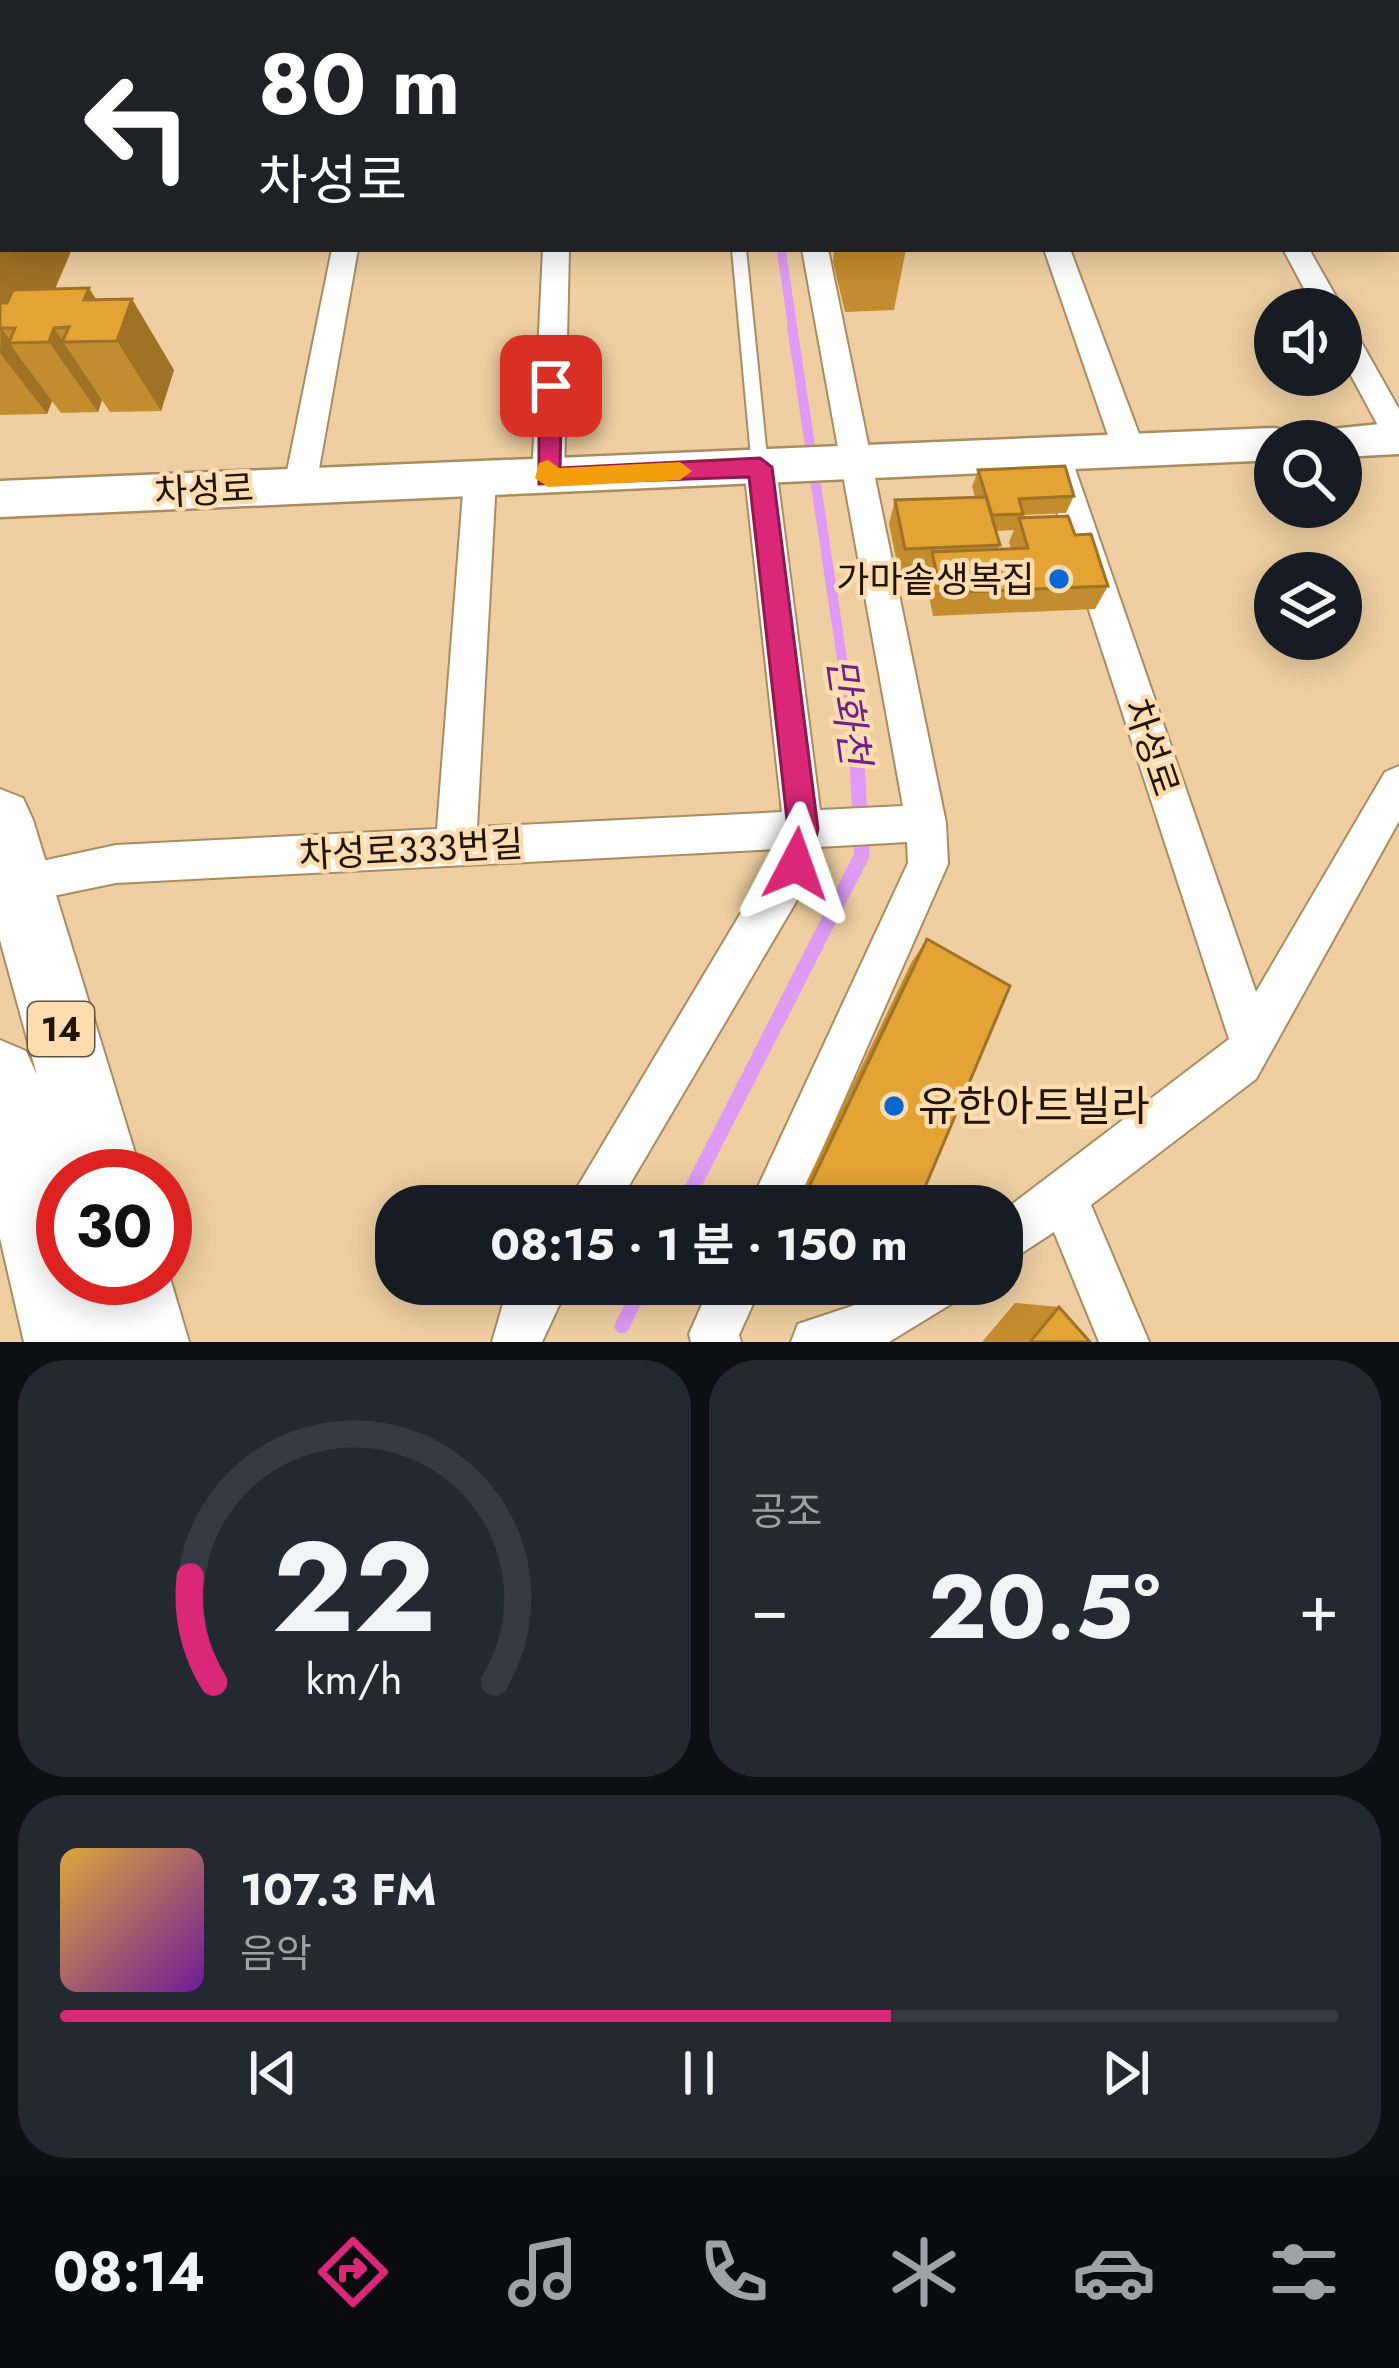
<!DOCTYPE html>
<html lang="ko">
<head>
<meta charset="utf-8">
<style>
  body { margin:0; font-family:Jost,"Noto Sans KR",sans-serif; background:#242831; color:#f1f3f6; height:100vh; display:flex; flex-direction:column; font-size:45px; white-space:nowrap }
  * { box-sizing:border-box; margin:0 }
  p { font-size:39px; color:#9ea1a6 }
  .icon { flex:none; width:66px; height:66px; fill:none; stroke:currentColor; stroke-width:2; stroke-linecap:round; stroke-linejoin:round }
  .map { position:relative; height:1342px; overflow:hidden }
  .drawer { display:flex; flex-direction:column; gap:18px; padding:18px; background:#0d0f14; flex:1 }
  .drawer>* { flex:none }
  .guide { position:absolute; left:0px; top:0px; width:1401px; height:252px; box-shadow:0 6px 30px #0003; background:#202124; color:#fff; overflow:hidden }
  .buttons { position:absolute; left:1254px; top:288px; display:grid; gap:24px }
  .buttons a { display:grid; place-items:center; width:108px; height:108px; border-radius:50%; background:#171b24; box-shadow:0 6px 30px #0003; font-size:60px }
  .speed { position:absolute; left:36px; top:1149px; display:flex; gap:24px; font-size:60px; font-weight:700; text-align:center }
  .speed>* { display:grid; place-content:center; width:156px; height:156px; border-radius:50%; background:#171b24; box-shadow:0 6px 30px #0003; line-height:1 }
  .speed .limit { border:18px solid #d22; background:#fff; color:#111 }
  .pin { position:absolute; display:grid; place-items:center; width:102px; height:102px; color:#fff; margin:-51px; border-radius:24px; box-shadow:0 6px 18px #0006 }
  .me { position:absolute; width:132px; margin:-66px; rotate:4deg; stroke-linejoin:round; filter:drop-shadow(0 0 9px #0008) }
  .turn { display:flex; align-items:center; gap:42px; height:252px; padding:0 60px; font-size:54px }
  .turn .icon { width:156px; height:156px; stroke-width:2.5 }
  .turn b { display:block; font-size:84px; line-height:102px }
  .big { font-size:90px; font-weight:700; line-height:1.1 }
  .drawer .widget { flex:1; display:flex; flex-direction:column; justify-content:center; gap:18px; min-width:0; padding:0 42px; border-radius:48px; background:#242831 }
  .drawer .dial { align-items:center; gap:0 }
  .dial svg { height:312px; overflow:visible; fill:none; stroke:#363941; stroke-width:7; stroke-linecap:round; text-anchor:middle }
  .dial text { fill:#f1f3f6; stroke:none }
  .song { display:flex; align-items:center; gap:36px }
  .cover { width:144px; height:144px; border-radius:18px; background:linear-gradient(135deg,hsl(40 70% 55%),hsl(280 70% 35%)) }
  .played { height:12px; border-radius:6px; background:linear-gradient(90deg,#db2777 65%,#363941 65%) }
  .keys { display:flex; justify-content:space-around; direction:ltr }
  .heat { display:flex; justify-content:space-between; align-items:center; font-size:66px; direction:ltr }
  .drawer .tiles { flex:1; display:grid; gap:18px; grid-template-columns:1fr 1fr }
  .widget:last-child { grid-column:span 2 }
  .trip { position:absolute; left:375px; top:1185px; width:648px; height:120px; border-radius:48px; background:#171b24; box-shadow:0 6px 30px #0003; font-weight:700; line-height:120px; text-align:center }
  .dock { display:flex; height:192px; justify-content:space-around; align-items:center; background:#090b0e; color:#9ea1a6 }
  .dock .icon { width:84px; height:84px }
  .dock .current { color:#db2777 }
  .dock b { font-size:54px; color:#f1f3f6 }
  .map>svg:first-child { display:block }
</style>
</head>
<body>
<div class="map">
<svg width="1399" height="1342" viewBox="0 0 1399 1342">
  <rect width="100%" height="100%" fill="#efcfa2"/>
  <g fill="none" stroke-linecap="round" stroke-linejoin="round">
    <path stroke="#dd9bf5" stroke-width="9" d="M781,249l12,80"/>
    <path stroke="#dd9bf5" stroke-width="10" d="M792,326l66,439"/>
    <g stroke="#dd9bf5" stroke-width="15">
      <path d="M683,1206l179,-351 -5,-93"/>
      <path d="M622,1326l21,-42"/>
    </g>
    <defs>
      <g id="service">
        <rect x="709" y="0" width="10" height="3"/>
        <path d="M732,249h14l22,218 -8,6 -8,-6z"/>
      </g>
      <g id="minor">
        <rect x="382" y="0" width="22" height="3"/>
        <rect x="555" y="0" width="22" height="3"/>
        <rect x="758" y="0" width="22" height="3"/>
        <path d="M957,0h22l1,3h-22z"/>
        <path d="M1148,0h22l2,3h-22z"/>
        <path d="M1321,0h22l2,3h-22z"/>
        <rect x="1398" y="55" width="1" height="14"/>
        <rect x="1398" y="84" width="1" height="16"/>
        <rect x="1398" y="196" width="1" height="16"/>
        <path d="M332,249h26l-42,237 -5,9h-22l-5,-9z"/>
        <path d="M543,249h26l-5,229 -5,9h-22l-5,-9z"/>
        <path d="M802,249h26l118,574 2,41 -151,342h-48l159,-343 -1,-21 -88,5 -9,31 -193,328h-51l213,-357 -663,34 -97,20 -14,-6 -5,-17 5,-11 111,-24 321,-16 27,-349 5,-9h22l5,9 -19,347 305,-15 -38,-345 5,-8h22l5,8 44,343 83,-4z"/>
        <path d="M1044,249h26l75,201 -5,8h-22l-5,-8z"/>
        <path d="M1283,249h26l34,60 -2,3 -26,-3z"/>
        <path d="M1341,321l10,3 48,85v38l-11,-3 -47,-87z"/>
        <path d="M1055,445l11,4 5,8 185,535 129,-220 14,-6v55l-143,258 -165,126 58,137h-50l-45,-110 -52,34v-54l227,-173 -190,-582 5,-8z"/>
        <path d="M516,1284h53l-27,58h-50l11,-38z"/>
        <path d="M711,1284h51l-23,51 2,7h-50l-2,-8z"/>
        <path d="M892,1284h72l-8,17 -67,41h-98l7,-18 63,-21z"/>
      </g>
      <g id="secondary">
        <path d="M1399,422v32l-58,3v-16h-25l6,-11z"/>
        <path d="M1275,428l16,4 4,9h-20v19l-1275,57v-36z"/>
      </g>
      <path id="primary" d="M0,789l23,9 10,22 109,356h-78l-10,-35 10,35 -1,102h102v-17l24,81h-165l-24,-104v-198l26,11 11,24 -37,-135z"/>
    </defs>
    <use href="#service" stroke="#a98c60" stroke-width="4"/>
    <use href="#minor" stroke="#a98c60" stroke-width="4"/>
    <use href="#secondary" stroke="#a98c60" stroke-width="5"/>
    <use href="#primary" stroke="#a98c60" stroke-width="4"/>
    <use href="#service" fill="#fff" fill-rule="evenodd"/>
    <use href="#minor" fill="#fff" fill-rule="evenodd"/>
    <use href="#secondary" fill="#fff" fill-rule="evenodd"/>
    <use href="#primary" fill="#fff" fill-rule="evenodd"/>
  </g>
  <g fill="#c38c2e" fill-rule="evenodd">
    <path d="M23,0h185l1,3h-184z"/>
    <path d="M245,0h102l-1,3h-102z"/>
    <path d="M773,0h48v3h-47z"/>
    <path d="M897,0h52v3h-51z"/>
    <path d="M0,62l3,5 -3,4 72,178 -17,40 42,11 77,70 -13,41 -51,1 -8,-12 -4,12 -37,1 -9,-12 -5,13 -47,1z"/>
    <path d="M834,249h72l-12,61 -49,2 -12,-50z"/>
    <path d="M978,470l96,26 -8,17 -43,2 -1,3 53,17 33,51 -13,23 -162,7 -8,-40 1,-4 -27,1 -10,-49 6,-24 80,-3 -3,-10zM1014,530l-5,12 2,7h-13l2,-4 -4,-14z"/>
    <path d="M927,939l-10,267h-122l116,-243z"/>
    <path d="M1015,1303l44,4 31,35h-108z"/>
  </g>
  <g fill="#9f7225">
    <path d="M189,0h19l1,3h-18z"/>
    <path d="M0,62l3,5 -3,4 3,5v80l-3,-5z"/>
    <path d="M3,226v23h69l-40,93 -32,-29v-81z"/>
    <path d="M89,288l30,48 13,-37 42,71 -13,41 -44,-70 -33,-41z"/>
    <path d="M1,328l11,15h-3l43,58 -5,13 -47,-61z"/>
    <path d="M54,328l48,72 -4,12 -49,-70z"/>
  </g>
  <g fill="#e3a335" stroke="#9f7225" stroke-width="3">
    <path d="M245,0h43v3h-44z"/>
    <path d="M0,140h3v86l-3,6z"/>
    <path d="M89,288l-5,12 48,-1 -15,42 -55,1 7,-15 -15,1 -5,14 -40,1 6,-15h-14l-1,3v-28h7l6,-13z"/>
    <path d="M1065,466l9,30 -55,3 4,15 -31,1 -14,-45z"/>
    <path d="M986,497l14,48 -95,4 -10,-49z"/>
    <path d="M1068,516l7,19 16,-1 17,52 -167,7 -9,-41 96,-4 -9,-30z"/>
    <path d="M927,939l83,47 -93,220h-117z"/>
    <path d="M1059,1307l31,35h-60z"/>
  </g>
  <path fill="#db2777" stroke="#8e194d" stroke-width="3" d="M551,378l11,8 -2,82 200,-10 12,9 46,362 -11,45 -11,4 -11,-4 -4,-10 7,-35 -39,-352 -210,7v-98z"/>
  <path fill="#f59e0b" d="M548,460l11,8 121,-6 12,9 -12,9 -132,7 -13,-9 4,-15z"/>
  <g fill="#0968d1" stroke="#fddcaf" stroke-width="4.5">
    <circle cx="1059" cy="579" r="12"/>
    <circle cx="894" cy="1106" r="12"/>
  </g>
  <g text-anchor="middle" stroke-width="9" stroke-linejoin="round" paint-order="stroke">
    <rect fill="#fddcaf" stroke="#625137" stroke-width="3" x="28" y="1002" width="66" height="54" rx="9"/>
    <g font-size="33" font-weight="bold" fill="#201504">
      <text x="61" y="1041">14</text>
    </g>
    <g font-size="36" fill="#201504" stroke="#fddcaf">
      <text transform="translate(204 490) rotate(-3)" y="13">차성로</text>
      <text transform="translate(1152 747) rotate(71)" y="13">차성로</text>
      <text transform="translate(411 849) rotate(-3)" y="13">차성로333번길</text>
    </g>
    <g font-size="36" fill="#201504" stroke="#fddcaf" text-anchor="end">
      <text x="1035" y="592">가마솥생복집</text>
    </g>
    <g font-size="39" font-style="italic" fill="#702089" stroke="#fddcaf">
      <text transform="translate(849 711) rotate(82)" y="14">만화천</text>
    </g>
    <g font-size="42" fill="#201504" stroke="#fddcaf" text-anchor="start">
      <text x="918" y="1121">유한아트빌라</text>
    </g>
  </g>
</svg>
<div class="buttons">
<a><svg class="icon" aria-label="sound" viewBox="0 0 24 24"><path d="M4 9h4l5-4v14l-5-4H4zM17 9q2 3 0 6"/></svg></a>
<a><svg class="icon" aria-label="search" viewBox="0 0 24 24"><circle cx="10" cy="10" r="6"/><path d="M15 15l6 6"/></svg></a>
<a><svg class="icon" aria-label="layers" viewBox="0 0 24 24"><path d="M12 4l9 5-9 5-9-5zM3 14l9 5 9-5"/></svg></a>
</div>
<div class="speed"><div class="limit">30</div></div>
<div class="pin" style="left:551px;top:386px;background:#d93025"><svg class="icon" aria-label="arrive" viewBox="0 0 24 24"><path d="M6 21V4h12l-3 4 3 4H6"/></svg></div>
<svg class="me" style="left:796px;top:864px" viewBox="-20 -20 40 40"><path d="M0-17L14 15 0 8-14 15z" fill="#db2777" stroke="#fff" stroke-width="4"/></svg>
<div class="trip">08:15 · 1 분 · 150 m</div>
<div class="guide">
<div class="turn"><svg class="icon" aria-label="left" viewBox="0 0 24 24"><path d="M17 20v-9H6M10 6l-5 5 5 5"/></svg><div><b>80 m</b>차성로</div></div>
</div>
</div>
<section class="drawer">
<div class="tiles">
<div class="widget dial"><svg viewBox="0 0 100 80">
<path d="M14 69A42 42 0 1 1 86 69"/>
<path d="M14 69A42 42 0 0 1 8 42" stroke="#db2777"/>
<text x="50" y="56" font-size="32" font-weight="700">22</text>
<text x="50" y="72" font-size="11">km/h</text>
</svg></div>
<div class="widget"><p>공조</p>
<div class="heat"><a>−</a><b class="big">20.5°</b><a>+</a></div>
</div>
<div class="widget">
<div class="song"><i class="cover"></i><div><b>107.3 FM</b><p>음악</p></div></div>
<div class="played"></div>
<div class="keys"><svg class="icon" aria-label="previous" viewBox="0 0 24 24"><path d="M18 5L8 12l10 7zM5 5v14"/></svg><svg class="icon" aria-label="pause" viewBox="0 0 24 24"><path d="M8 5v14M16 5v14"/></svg><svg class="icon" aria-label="next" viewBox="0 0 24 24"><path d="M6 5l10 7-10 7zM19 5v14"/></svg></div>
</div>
</div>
</section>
<nav class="dock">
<b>08:14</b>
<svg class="icon current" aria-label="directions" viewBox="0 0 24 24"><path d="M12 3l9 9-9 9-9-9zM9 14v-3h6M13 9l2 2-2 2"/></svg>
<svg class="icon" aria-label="music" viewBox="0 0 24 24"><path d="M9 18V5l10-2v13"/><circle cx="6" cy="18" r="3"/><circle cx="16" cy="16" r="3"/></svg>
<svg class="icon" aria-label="phone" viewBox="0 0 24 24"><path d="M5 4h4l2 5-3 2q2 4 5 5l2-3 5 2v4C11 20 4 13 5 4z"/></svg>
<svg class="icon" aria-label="climate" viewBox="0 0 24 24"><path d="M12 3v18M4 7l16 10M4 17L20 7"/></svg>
<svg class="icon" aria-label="car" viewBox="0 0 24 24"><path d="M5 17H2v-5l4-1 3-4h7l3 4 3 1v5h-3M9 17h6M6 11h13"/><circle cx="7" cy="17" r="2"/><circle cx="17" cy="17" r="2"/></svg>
<svg class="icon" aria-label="filters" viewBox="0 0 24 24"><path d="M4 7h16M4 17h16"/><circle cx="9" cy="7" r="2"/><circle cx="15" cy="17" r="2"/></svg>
</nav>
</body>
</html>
